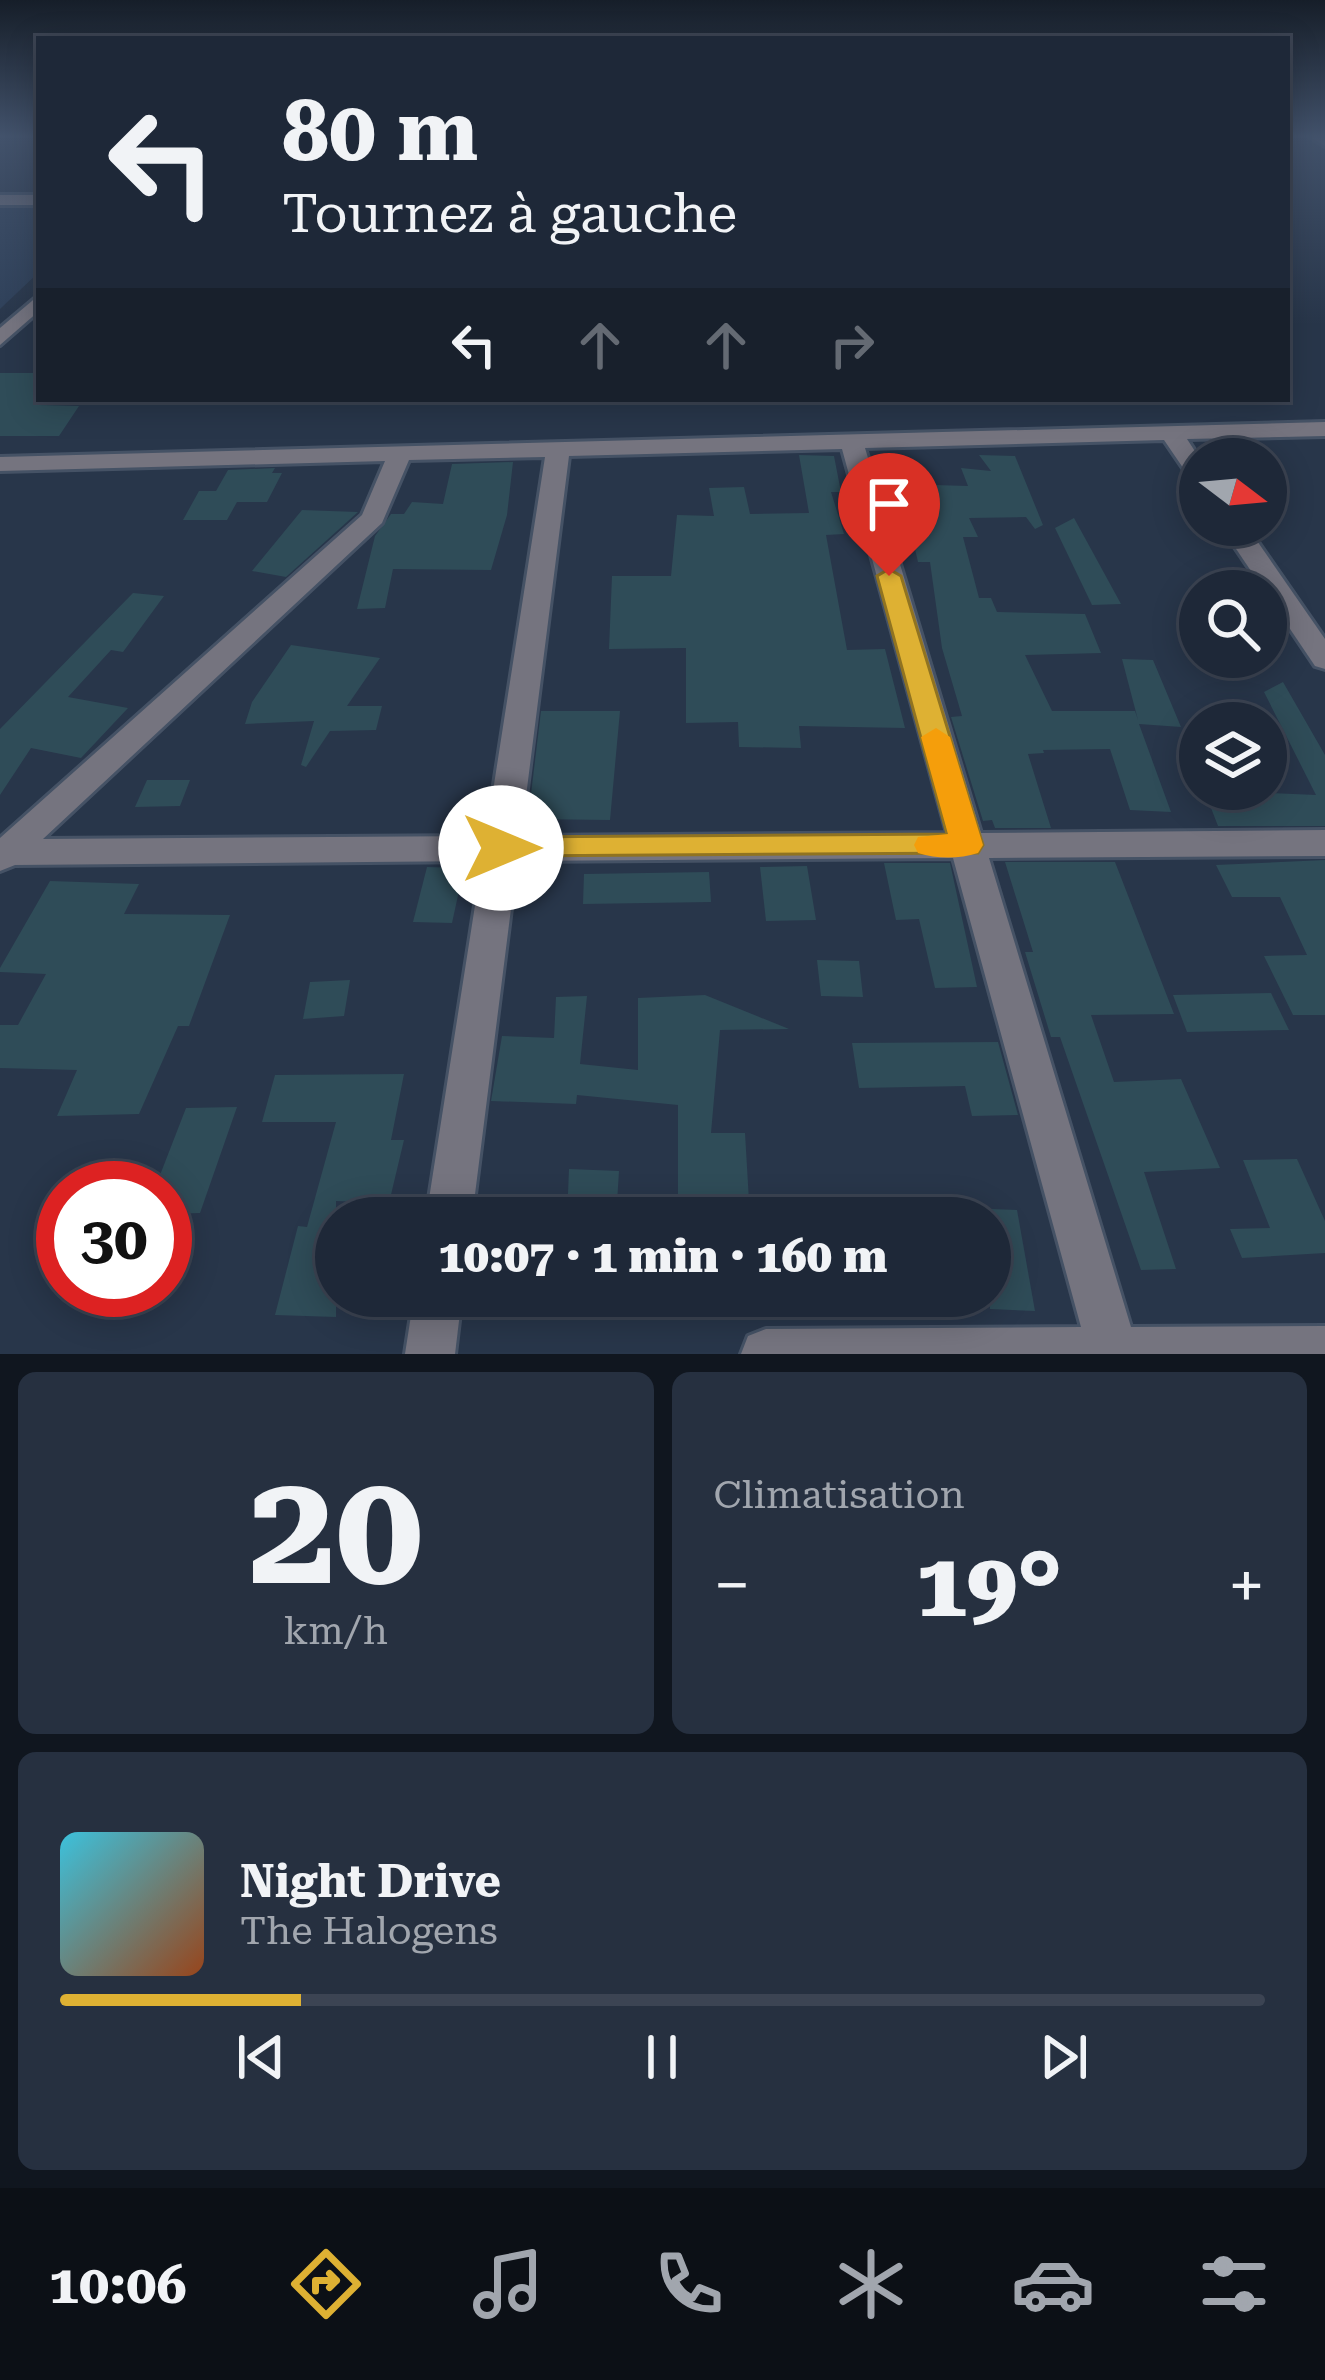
<!DOCTYPE html>
<html lang="fr">
<head>
<meta charset="utf-8">
<style>
  body { margin:0; font-family:"Roboto Serif",serif; background:#263040; color:#f1f3f6; height:100vh; display:flex; flex-direction:column; font-size:45px; white-space:nowrap }
  * { box-sizing:border-box; margin:0 }
  p { font-size:39px; color:#a1a6ae }
  .icon { flex:none; width:66px; height:66px; fill:none; stroke:currentColor; stroke-width:2; stroke-linecap:round; stroke-linejoin:round }
  .map { position:relative; height:1354px; overflow:hidden }
  .details { display:flex; flex-direction:column; gap:18px; padding:18px; background:#10161f; flex:1 }
  .details>* { flex:none }
  .banner { position:absolute; left:36px; top:36px; width:1254px; height:366px; border-radius:0px; box-shadow:0 6px 30px #0003,0 0 0 3px #3c4453; background:#1e2838; color:#f1f3f6; overflow:hidden }
  .needle { width:78px; rotate:106deg }
  .tools { position:absolute; left:1179px; top:438px; display:grid; gap:24px }
  .tools a { display:grid; place-items:center; width:108px; height:108px; border-radius:50%; background:#1e2838; box-shadow:0 6px 30px #0003,0 0 0 3px #3c4453; font-size:60px }
  .speed { position:absolute; left:36px; top:1161px; display:flex; gap:24px; font-size:60px; font-weight:700; text-align:center }
  .speed>* { display:grid; place-content:center; width:156px; height:156px; border-radius:50%; background:#1e2838; box-shadow:0 6px 30px #0003,0 0 0 3px #3c4453; line-height:1 }
  .speed .limit { border:18px solid #d22; background:#fff; color:#111 }
  .pin { position:absolute; display:grid; place-items:center; width:102px; height:102px; color:#fff; margin:-123px -51px; border-radius:50% 50% 50% 0; rotate:-45deg; box-shadow:0 0 12px #0007 }
  .pin .icon { rotate:45deg }
  .me { position:absolute; width:132px; margin:-66px; rotate:90deg; stroke-linejoin:round; filter:drop-shadow(0 0 9px #0008) }
  .turn { display:flex; align-items:center; gap:42px; height:252px; padding:0 48px; font-size:54px }
  .turn .icon { width:156px; height:156px; stroke-width:2.5 }
  .turn b { display:block; font-size:84px; line-height:102px }
  .lanes { display:flex; align-items:center; height:114px; padding:0 48px; background:#0003; justify-content:center; gap:60px; direction:ltr }
  .lanes .off { opacity:.35 }
  .big { font-size:90px; font-weight:800; line-height:1.1 }
  .details .widget { flex:1; display:flex; flex-direction:column; justify-content:center; gap:18px; min-width:0; padding:0 42px; border-radius:18px; background:#263040 }
  .details .dial { align-items:center; gap:0 }
  .dial b { font-size:156px; line-height:1 }
  .song { display:flex; align-items:center; gap:36px }
  .cover { width:144px; height:144px; border-radius:18px; background:linear-gradient(135deg,hsl(190 70% 55%),hsl(20 70% 35%)) }
  .played { height:12px; border-radius:6px; background:linear-gradient(90deg,#deb133 20%,#3c4453 20%) }
  .keys { display:flex; justify-content:space-around; direction:ltr }
  .heat { display:flex; justify-content:space-between; align-items:center; font-size:66px; direction:ltr }
  .details .tiles { flex:1; display:grid; gap:18px; grid-template-columns:1fr 1fr }
  .widget:last-child { grid-column:span 2 }
  .trip { position:absolute; left:315px; top:1197px; width:696px; height:120px; border-radius:60px; background:#1e2838; box-shadow:0 6px 30px #0003,0 0 0 3px #3c4453; font-weight:800; line-height:120px; text-align:center }
  .menu { display:flex; height:192px; justify-content:space-around; align-items:center; background:#0c1016; color:#a1a6ae }
  .menu .icon { width:84px; height:84px }
  .menu .selected { color:#deb133 }
  .menu b { font-size:54px; color:#f1f3f6 }
  .map>svg:first-child { display:block }
</style>
</head>
<body>
<div class="map">
<svg width="1325" height="1354" viewBox="0 0 1325 1354">
  <rect width="100%" height="100%" fill="#28364a"/>
  <path fill="#2e4059" d="M0,208h39v64l-39,37z"/>
  <g fill="#2f4c58">
    <path d="M0,373h39v32l40,1 -20,30h-59z"/>
    <path d="M799,455l35,1 7,36h-10l13,42 -18,1 21,115 38,-1 20,79 -106,-2 2,22 -62,-1 -1,-25 -52,1v-75l-77,1 3,-73h59l6,-61 37,1 -5,-28 35,-1 6,27 59,-1z"/>
    <path d="M979,455l36,1 28,69 -8,4 -9,-12 -57,1 9,19h-15l16,61h12l6,14 88,2 16,39 -76,2 27,56h83l3,9 -16,-61 31,1 28,67 -42,-3 32,88 -41,-2 -20,-61 -67,1 1,3 -16,1 23,74h-56l-3,-8 -9,1 -32,-104 11,-1 -20,-68 -12,-86h-12l-18,-78 68,2 -7,-18 30,3z"/>
    <path d="M513,462l-6,53 -16,55 -98,-1 -8,39 -28,1 18,-73 16,-22h13l8,-12 31,2 9,-40z"/>
    <path d="M275,468l-3,5h10l-15,29h-30l-10,18h-44l16,-29h17l12,-21z"/>
    <path d="M302,510l56,2 -72,65 -34,-6z"/>
    <path d="M1074,518l47,86 -29,1 -37,-77z"/>
    <path d="M133,593l31,3 -41,56 -12,-2 -43,47 60,11 -47,50 -50,-10 -31,47v-66z"/>
    <path d="M291,645l89,13 -33,48h35l-6,24 -46,1 -24,36 -5,-2 13,-44 -69,3 7,-22z"/>
    <path d="M1283,682l42,73v71h-107l-14,-36 112,5 -52,-103z"/>
    <path d="M541,711h79l-10,109 -82,-1z"/>
    <path d="M147,780h43l-10,26 -45,1z"/>
    <path d="M1325,860v155h-32l-29,-59 43,-1 -27,-58h-48l-16,-32z"/>
    <path d="M1005,862h110l59,152 -83,1 23,67 67,-3 39,89 -76,4 32,97 -35,1 -81,-233h-9l-26,-85h8z"/>
    <path d="M884,863h66l27,124 -42,1 -16,-69 -23,1z"/>
    <path d="M807,866l9,54 -50,1 -6,-54z"/>
    <path d="M427,867l37,1 -12,55 -39,-1z"/>
    <path d="M709,872l2,30 -128,2 1,-30z"/>
    <path d="M50,881l89,3 -15,30 106,1 -41,111h-11l-39,88 -82,2 20,-46 -77,-2v-43h18l28,-51 -46,-2v-4z"/>
    <path d="M817,960l42,1 4,36 -42,-1z"/>
    <path d="M350,980l-6,36 -41,3 7,-37z"/>
    <path d="M1271,993l18,37 -102,2 -14,-37z"/>
    <path d="M705,995l84,34 -69,1 -9,103h34l5,85h-72v-113l-101,-10 -1,9 -85,-3 11,-65 52,2 2,-41 31,-1 -7,68 58,6v-72z"/>
    <path d="M998,1042l20,73 -46,1 -7,-30 -106,2 -7,-45z"/>
    <path d="M404,1074l-13,66h13l-15,63 -53,-2v116l-61,-2 23,-89 9,1 29,-105h-74l13,-47z"/>
    <path d="M237,1107l-37,106 -35,1v-26h-10l31,-80z"/>
    <path d="M1297,1159l28,62v32l-83,5 -12,-29 40,-1 -27,-68z"/>
    <path d="M569,1169l50,2 -3,47h-49z"/>
    <path d="M990,1209l27,1 18,101 -45,-2z"/>
  </g>
  <g fill="none" stroke-linecap="round" stroke-linejoin="round">
    <defs>
      <g id="minor">
        <path d="M1307,135l18,1v10z"/>
        <rect x="0" y="195" width="39" height="10"/>
        <path d="M39,295v16l-39,34v-17z"/>
        <path d="M1325,422v14l-138,3 13,20v24l-8,-2 -28,-41 -299,8 116,385 344,-3v26l-336,2 142,469 194,-1v28h-584l7,-18 18,-7 315,-2 -128,-469 -436,3 -45,357h-46l56,-357 -467,4 -15,6v-33l362,-323 23,-54 -385,10v-14zM842,449l105,384 -426,3 48,-380zM545,457l-59,379 -443,3 339,-316 27,-63z"/>
        <path d="M1220,525h26l79,114v30l-10,-3z"/>
        <path d="M414,1296h48l-7,58h-50z"/>
      </g>
    </defs>
    <use href="#minor" stroke="#455265" stroke-width="6"/>
    <use href="#minor" fill="#75747f" fill-rule="evenodd"/>
  </g>
  <linearGradient id="sky" x2="0" y2="1"><stop stop-color="#161e29"/><stop offset="0.42" stop-color="#42526b"/><stop offset="1" stop-color="#42526b" stop-opacity="0"/></linearGradient>
  <rect width="1325" height="325" fill="url(#sky)"/>
  <path fill="#deb133" stroke="#907321" stroke-width="3" d="M889,569l12,7 82,269 -5,8 -488,3 -5,-8 5,-8 11,-3 446,-3 -70,-258z"/>
  <path fill="#f59e0b" d="M936,728l14,9 33,108 -5,8c-19,6 -41,6 -60,0l-4,-8 4,-8 30,-3 -27,-97z"/>
</svg>
<div class="tools">
<a><svg class="needle" viewBox="-14 -14 28 28"><path d="M0-13l5 13h-10z" fill="#e53935"/><path d="M0 13l5-13h-10z" fill="#a1a6ae"/></svg></a>
<a><svg class="icon" aria-label="search" viewBox="0 0 24 24"><circle cx="10" cy="10" r="6"/><path d="M15 15l6 6"/></svg></a>
<a><svg class="icon" aria-label="layers" viewBox="0 0 24 24"><path d="M12 4l9 5-9 5-9-5zM3 14l9 5 9-5"/></svg></a>
</div>
<div class="speed"><div class="limit">30</div></div>
<div class="pin" style="left:889px;top:576px;background:#d93025"><svg class="icon" aria-label="arrive" viewBox="0 0 24 24"><path d="M6 21V4h12l-3 4 3 4H6"/></svg></div>
<svg class="me" style="left:501px;top:848px" viewBox="-20 -20 40 40"><circle r="19" fill="#fff"/><path d="M0-13L10 11 0 6-10 11z" fill="#deb133"/></svg>
<div class="trip">10:07 · 1 min · 160 m</div>
<div class="banner">
<div class="turn"><svg class="icon" aria-label="left" viewBox="0 0 24 24"><path d="M17 20v-9H6M10 6l-5 5 5 5"/></svg><div><b>80 m</b>Tournez à gauche</div></div>
<div class="lanes"><svg class="icon" aria-label="left" viewBox="0 0 24 24"><path d="M17 20v-9H6M10 6l-5 5 5 5"/></svg><svg class="icon off" aria-label="ahead" viewBox="0 0 24 24"><path d="M12 20V5M6 11l6-6 6 6"/></svg><svg class="icon off" aria-label="ahead" viewBox="0 0 24 24"><path d="M12 20V5M6 11l6-6 6 6"/></svg><svg class="icon off" aria-label="right" viewBox="0 0 24 24"><path d="M7 20v-9h11M14 6l5 5-5 5"/></svg></div>
</div>
</div>
<section class="details">
<div class="tiles">
<div class="widget dial"><b>20</b><p>km/h</p></div>
<div class="widget"><p>Climatisation</p>
<div class="heat"><a>−</a><b class="big">19°</b><a>+</a></div>
</div>
<div class="widget">
<div class="song"><i class="cover"></i><div><b>Night Drive</b><p>The Halogens</p></div></div>
<div class="played"></div>
<div class="keys"><svg class="icon" aria-label="previous" viewBox="0 0 24 24"><path d="M18 5L8 12l10 7zM5 5v14"/></svg><svg class="icon" aria-label="pause" viewBox="0 0 24 24"><path d="M8 5v14M16 5v14"/></svg><svg class="icon" aria-label="next" viewBox="0 0 24 24"><path d="M6 5l10 7-10 7zM19 5v14"/></svg></div>
</div>
</div>
</section>
<nav class="menu">
<b>10:06</b>
<svg class="icon selected" aria-label="directions" viewBox="0 0 24 24"><path d="M12 3l9 9-9 9-9-9zM9 14v-3h6M13 9l2 2-2 2"/></svg>
<svg class="icon" aria-label="music" viewBox="0 0 24 24"><path d="M9 18V5l10-2v13"/><circle cx="6" cy="18" r="3"/><circle cx="16" cy="16" r="3"/></svg>
<svg class="icon" aria-label="phone" viewBox="0 0 24 24"><path d="M5 4h4l2 5-3 2q2 4 5 5l2-3 5 2v4C11 20 4 13 5 4z"/></svg>
<svg class="icon" aria-label="climate" viewBox="0 0 24 24"><path d="M12 3v18M4 7l16 10M4 17L20 7"/></svg>
<svg class="icon" aria-label="car" viewBox="0 0 24 24"><path d="M5 17H2v-5l4-1 3-4h7l3 4 3 1v5h-3M9 17h6M6 11h13"/><circle cx="7" cy="17" r="2"/><circle cx="17" cy="17" r="2"/></svg>
<svg class="icon" aria-label="filters" viewBox="0 0 24 24"><path d="M4 7h16M4 17h16"/><circle cx="9" cy="7" r="2"/><circle cx="15" cy="17" r="2"/></svg>
</nav>
</body>
</html>
